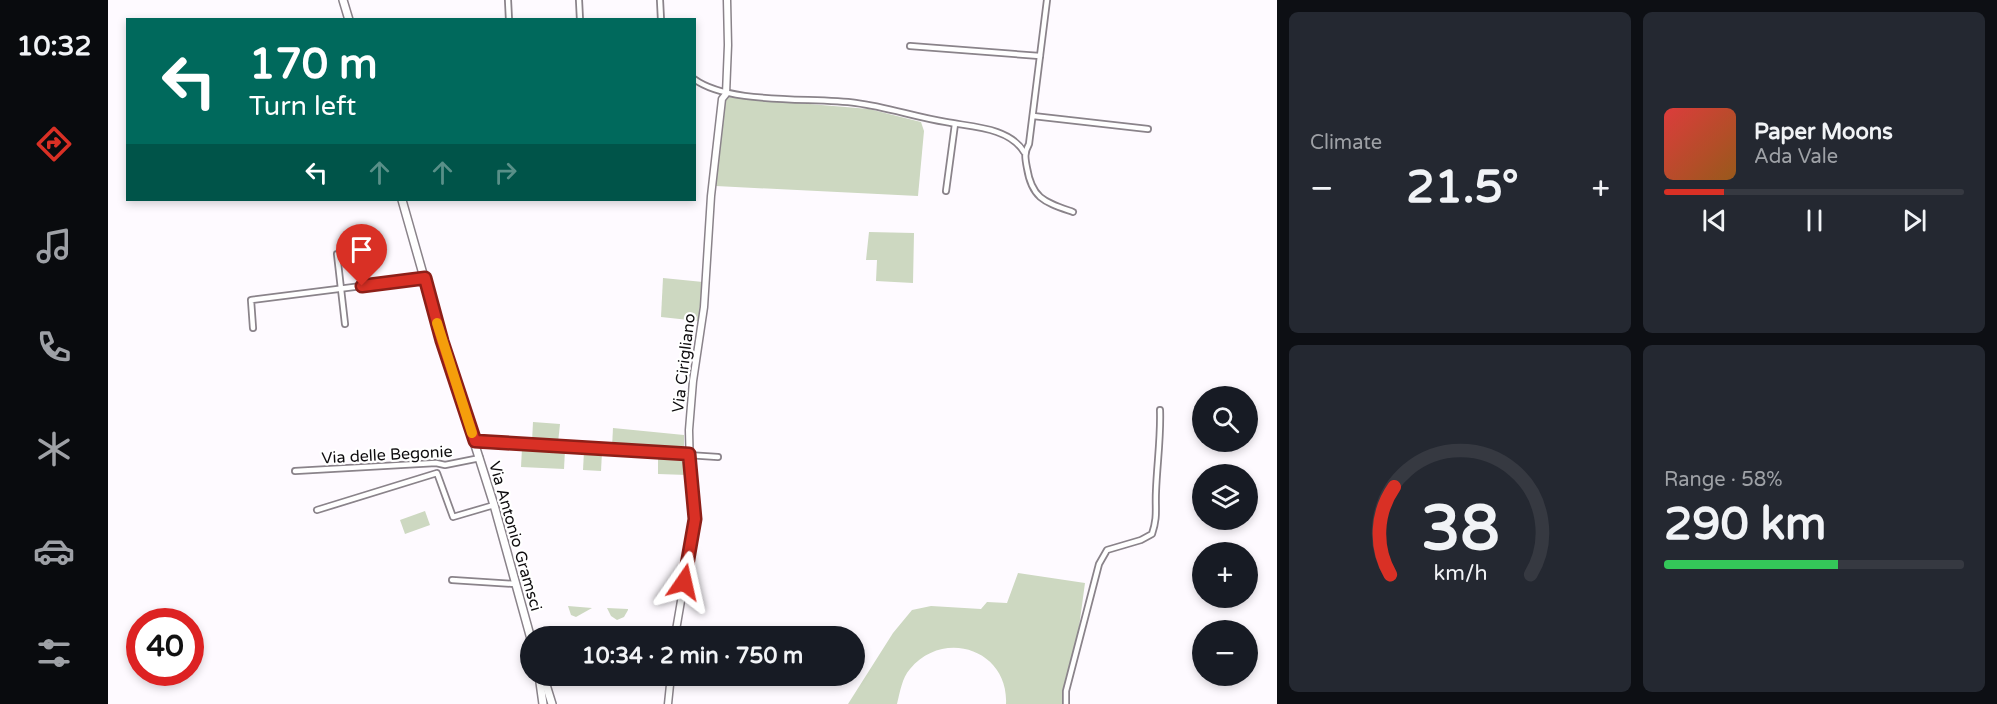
<!DOCTYPE html>
<html lang="en">
<head>
<meta charset="utf-8">
<style>
  body { margin:0; font-family:"Varela Round",sans-serif; background:#242831; color:#f1f3f6; height:100vh; display:flex; flex-direction:column; font-size:22px; white-space:nowrap }
  * { box-sizing:border-box; margin:0 }
  p { font-size:20px; color:#9ea1a6 }
  .icon { flex:none; width:33px; height:33px; fill:none; stroke:currentColor; stroke-width:2; stroke-linecap:round; stroke-linejoin:round }
  .map { position:relative; flex:1; overflow:hidden }
  .details { display:flex; flex-direction:column; gap:12px; padding:12px; background:#0d0f14; width:720px }
  .details>* { flex:none }
  .hud { position:absolute; left:18px; top:18px; width:570px; height:183px; border-radius:0px; box-shadow:0 3px 9px #0003; background:#00695c; color:#fff; overflow:hidden }
  .controls { position:absolute; left:1084px; top:386px; display:grid; gap:12px }
  .controls a { display:grid; place-items:center; width:66px; height:66px; border-radius:50%; background:#171b24; box-shadow:0 3px 9px #0003; font-size:30px }
  .speed { position:absolute; left:18px; top:608px; display:flex; gap:12px; font-size:30px; font-weight:700; text-align:center }
  .speed>* { display:grid; place-content:center; width:78px; height:78px; border-radius:50%; background:#171b24; box-shadow:0 3px 9px #0003; line-height:1 }
  .speed .limit { border:9px solid #d22; background:#fff; color:#111 }
  .pin { position:absolute; display:grid; place-items:center; width:51px; height:51px; color:#fff; margin:-62px -26px; border-radius:50% 50% 50% 0; rotate:-45deg; box-shadow:0 0 6px #0007 }
  .pin .icon { rotate:45deg }
  .me { position:absolute; width:66px; margin:-33px; rotate:11deg; stroke-linejoin:round; filter:drop-shadow(0 0 4px #0008) }
  .turn { display:flex; align-items:center; gap:21px; height:126px; padding:0 24px; font-size:27px }
  .turn .icon { width:78px; height:78px; stroke-width:2.5 }
  .turn b { display:block; font-size:42px; line-height:51px }
  .lanes { display:flex; align-items:center; height:57px; padding:0 24px; background:#0003; justify-content:center; gap:30px; direction:ltr }
  .lanes .off { opacity:.35 }
  .big { font-size:45px; font-weight:800; line-height:1.1 }
  .details .card { flex:1; display:flex; flex-direction:column; justify-content:center; gap:9px; min-width:0; padding:0 21px; border-radius:9px; background:#242831 }
  .details .dial { align-items:center; gap:0 }
  .dial svg { height:156px; overflow:visible; fill:none; stroke:#363941; stroke-width:7; stroke-linecap:round; text-anchor:middle }
  .dial text { fill:#f1f3f6; stroke:none }
  .song { display:flex; align-items:center; gap:18px }
  .cover { width:72px; height:72px; border-radius:9px; background:linear-gradient(135deg,hsl(0 70% 55%),hsl(30 70% 35%)) }
  .played { height:6px; border-radius:3px; background:linear-gradient(90deg,#d93025 20%,#363941 20%) }
  .keys { display:flex; justify-content:space-around; direction:ltr }
  .heat { display:flex; justify-content:space-between; align-items:center; font-size:33px; direction:ltr }
  .charge { height:9px; border-radius:4px; background:linear-gradient(90deg,#34c759 58%,#363941 0) }
  .details .tiles { flex:1; display:grid; gap:12px; grid-template-columns:repeat(2,1fr) }
  .trip { position:absolute; left:412px; top:626px; width:345px; height:60px; border-radius:30px; background:#171b24; box-shadow:0 3px 9px #0003; font-weight:800; line-height:60px; text-align:center }
  main { display:flex; flex:1; min-height:0 }
  .tab-bar { display:flex; flex-direction:column; width:108px; justify-content:space-around; align-items:center; background:#090b0e; color:#9ea1a6 }
  .tab-bar .icon { width:42px; height:42px }
  .tab-bar .selected { color:#d93025 }
  .tab-bar b { font-size:27px; color:#f1f3f6 }
  .map>svg:first-child { display:block }
</style>
</head>
<body>
<main>
<nav class="tab-bar">
<b>10:32</b>
<svg class="icon selected" aria-label="directions" viewBox="0 0 24 24"><path d="M12 3l9 9-9 9-9-9zM9 14v-3h6M13 9l2 2-2 2"/></svg>
<svg class="icon" aria-label="music" viewBox="0 0 24 24"><path d="M9 18V5l10-2v13"/><circle cx="6" cy="18" r="3"/><circle cx="16" cy="16" r="3"/></svg>
<svg class="icon" aria-label="phone" viewBox="0 0 24 24"><path d="M5 4h4l2 5-3 2q2 4 5 5l2-3 5 2v4C11 20 4 13 5 4z"/></svg>
<svg class="icon" aria-label="climate" viewBox="0 0 24 24"><path d="M12 3v18M4 7l16 10M4 17L20 7"/></svg>
<svg class="icon" aria-label="car" viewBox="0 0 24 24"><path d="M5 17H2v-5l4-1 3-4h7l3 4 3 1v5h-3M9 17h6M6 11h13"/><circle cx="7" cy="17" r="2"/><circle cx="17" cy="17" r="2"/></svg>
<svg class="icon" aria-label="filters" viewBox="0 0 24 24"><path d="M4 7h16M4 17h16"/><circle cx="9" cy="7" r="2"/><circle cx="15" cy="17" r="2"/></svg>
</nav>
<div class="map">
<svg width="1169" height="704" viewBox="0 0 1169 704">
  <rect width="100%" height="100%" fill="#fefaff"/>
  <g fill="#cdd8c1">
    <path d="M619,97l142,12 52,13 3,9 -6,65 -202,-10 7,-84z"/>
    <path d="M761,232l45,1 -1,50 -37,-2 1,-21h-11z"/>
    <path d="M555,278l40,4 -5,39 -37,-4z"/>
    <path d="M425,422l27,2 -2,19 -26,-1z"/>
    <path d="M505,428l71,7v16l-72,-4z"/>
    <path d="M414,448l43,2 -1,19 -43,-2z"/>
    <path d="M476,451l18,1 -1,19 -18,-1z"/>
    <path d="M550,456l27,2 2,17 -29,-1z"/>
    <path d="M317,511l5,14 -25,9 -5,-14z"/>
    <path d="M910,573l67,10 -6,44 -8,40 -5,9 -3,28h-57c3,-54 -62,-76 -96,-35 -8,9 -10,23 -13,35h-49l45,-71 19,-23 19,-4 50,3 6,-7 20,1z"/>
    <path d="M460,606l24,2 -16,9 -5,-2z"/>
    <path d="M499,608l21,1v1l-4,7 -7,3 -6,-4z"/>
  </g>
  <g fill="none" stroke-linecap="round" stroke-linejoin="round">
    <defs>
      <g id="street">
        <path d="M400,0l1,20"/>
        <path d="M471,0l1,20"/>
        <path d="M552,0l1,20"/>
        <path d="M939,0l-18,144c-5,9 -4,14 -2,24 5,31 18,34 46,44"/>
        <path d="M802,46l130,10"/>
        <path d="M586,79c35,26 118,18 162,24 31,4 59,14 90,19 25,5 63,5 78,30"/>
        <path d="M925,116l115,13"/>
        <path d="M838,191l9,-67"/>
        <path d="M229,254l8,70"/>
        <path d="M145,328l-2,-28 174,-22"/>
        <path d="M367,441l243,16"/>
        <path d="M187,471l141,-8 9,2 35,-7"/>
        <path d="M209,510l120,-37 16,44 41,-12"/>
        <path d="M344,580l63,4"/>
        <path d="M958,704v-13l33,-127 8,-14 34,-10 11,-6c6,-18 3,-25 4,-43 1,-27 5,-54 4,-81"/>
      </g>
      <g id="secondary">
        <path d="M567,636l20,-117 -5,-46 -1,-43 4,-49 11,-74 7,-111 11,-97 4,-5 2,-49 -1,-45"/>
        <path d="M560,704l3,-29"/>
      </g>
      <g id="primary">
        <path d="M235,0l6,20"/>
        <path d="M294,200l40,141 52,164 37,134"/>
        <path d="M431,675l4,29"/>
        <path d="M435,675l9,29"/>
      </g>
    </defs>
    <use href="#street" stroke="#8a838a" stroke-width="8"/>
    <use href="#secondary" stroke="#8a838a" stroke-width="9"/>
    <use href="#primary" stroke="#8a838a" stroke-width="10"/>
    <use href="#street" stroke="#fff" stroke-width="4.5"/>
    <use href="#secondary" stroke="#fff" stroke-width="6"/>
    <use href="#primary" stroke="#fff" stroke-width="7"/>
  </g>
  <g fill="none" stroke-linecap="round" stroke-linejoin="round">
    <defs>
      <path id="route" d="M254,286l63,-8 17,63 33,100 214,13 6,65 -11,63"/>
    </defs>
    <use href="#route" stroke="#8d1f18" stroke-width="15"/>
    <use href="#route" stroke="#d93025" stroke-width="10"/>
    <path stroke="#f59e0b" stroke-width="10" d="M329,323l35,110"/>
  </g>
  <g text-anchor="middle" stroke-width="4.5" stroke-linejoin="round" paint-order="stroke">
    <g font-size="16" fill="#0e0c0e" stroke="#fff">
      <text transform="translate(575 363) rotate(-83)" y="6">Via Cirigliano</text>
      <text transform="translate(279 454) rotate(-3)" y="6">Via delle Begonie</text>
      <text transform="translate(408 536) rotate(74)" y="6">Via Antonio Gramsci</text>
    </g>
  </g>
</svg>
<div class="controls">
<a><svg class="icon" aria-label="search" viewBox="0 0 24 24"><circle cx="10" cy="10" r="6"/><path d="M15 15l6 6"/></svg></a>
<a><svg class="icon" aria-label="layers" viewBox="0 0 24 24"><path d="M12 4l9 5-9 5-9-5zM3 14l9 5 9-5"/></svg></a>
<a>+</a>
<a>−</a>
</div>
<div class="speed"><div class="limit">40</div></div>
<div class="pin" style="left:254px;top:286px;background:#d93025"><svg class="icon" aria-label="arrive" viewBox="0 0 24 24"><path d="M6 21V4h12l-3 4 3 4H6"/></svg></div>
<svg class="me" style="left:576px;top:582px" viewBox="-20 -20 40 40"><path d="M0-17L14 15 0 8-14 15z" fill="#d93025" stroke="#fff" stroke-width="4"/></svg>
<div class="trip">10:34 · 2 min · 750 m</div>
<div class="hud">
<div class="turn"><svg class="icon" aria-label="left" viewBox="0 0 24 24"><path d="M17 20v-9H6M10 6l-5 5 5 5"/></svg><div><b>170 m</b>Turn left</div></div>
<div class="lanes"><svg class="icon" aria-label="left" viewBox="0 0 24 24"><path d="M17 20v-9H6M10 6l-5 5 5 5"/></svg><svg class="icon off" aria-label="ahead" viewBox="0 0 24 24"><path d="M12 20V5M6 11l6-6 6 6"/></svg><svg class="icon off" aria-label="ahead" viewBox="0 0 24 24"><path d="M12 20V5M6 11l6-6 6 6"/></svg><svg class="icon off" aria-label="right" viewBox="0 0 24 24"><path d="M7 20v-9h11M14 6l5 5-5 5"/></svg></div>
</div>
</div>
<section class="details">
<div class="tiles">
<div class="card"><p>Climate</p>
<div class="heat"><a>−</a><b class="big">21.5°</b><a>+</a></div>
</div>
<div class="card">
<div class="song"><i class="cover"></i><div><b>Paper Moons</b><p>Ada Vale</p></div></div>
<div class="played"></div>
<div class="keys"><svg class="icon" aria-label="previous" viewBox="0 0 24 24"><path d="M18 5L8 12l10 7zM5 5v14"/></svg><svg class="icon" aria-label="pause" viewBox="0 0 24 24"><path d="M8 5v14M16 5v14"/></svg><svg class="icon" aria-label="next" viewBox="0 0 24 24"><path d="M6 5l10 7-10 7zM19 5v14"/></svg></div>
</div>
<div class="card dial"><svg viewBox="0 0 100 80">
<path d="M14 69A42 42 0 1 1 86 69"/>
<path d="M14 69A42 42 0 0 1 16 24" stroke="#d93025"/>
<text x="50" y="56" font-size="32" font-weight="700">38</text>
<text x="50" y="72" font-size="11">km/h</text>
</svg></div>
<div class="card"><p>Range · 58%</p><b class="big">290 km</b><div class="charge"></div></div>
</div>
</section>
</main>
</body>
</html>
